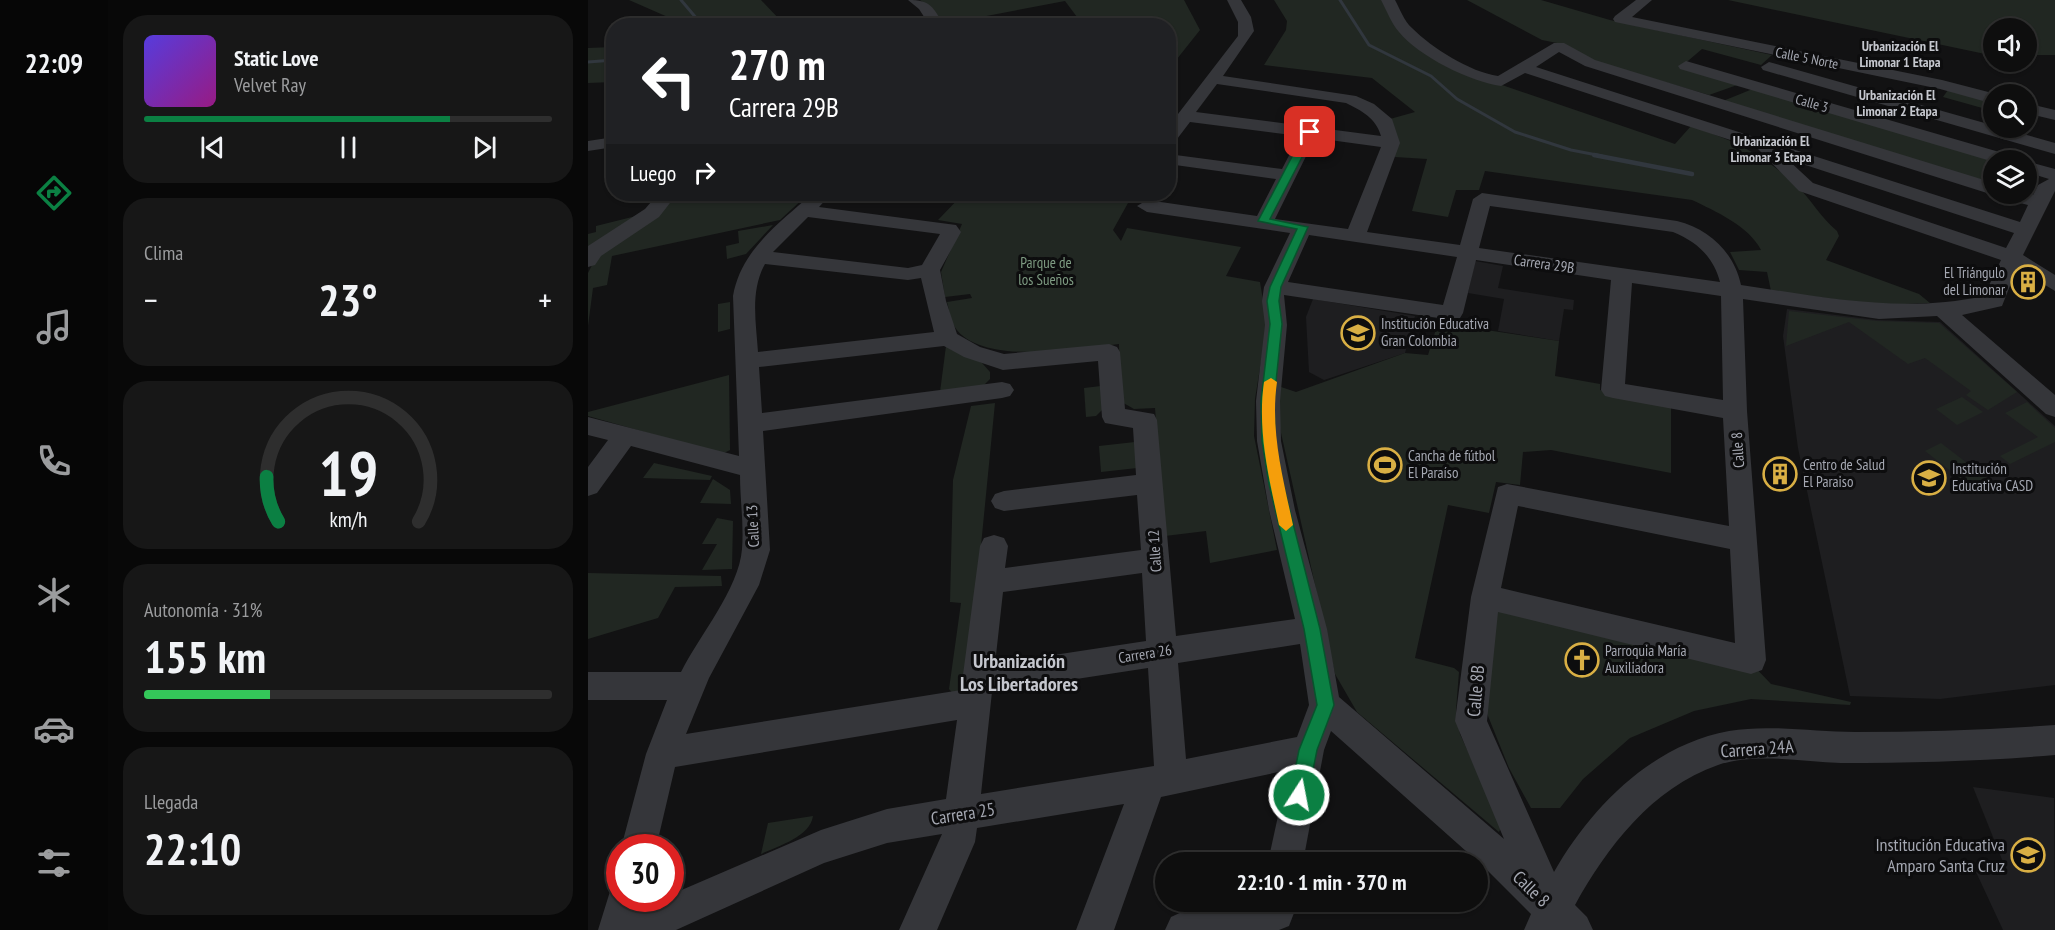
<!DOCTYPE html>
<html lang="es">
<head>
<meta charset="utf-8">
<style>
  body { margin:0; font-family:"PT Sans Narrow",sans-serif; background:#171717; color:#f1f3f6; height:100vh; display:flex; flex-direction:column; font-size:22px; white-space:nowrap }
  * { box-sizing:border-box; margin:0 }
  p { font-size:20px; color:#9b9c9e }
  .icon { flex:none; width:33px; height:33px; fill:none; stroke:currentColor; stroke-width:2; stroke-linecap:round; stroke-linejoin:round }
  .map { position:relative; flex:1; overflow:hidden }
  .details { display:flex; flex-direction:column; gap:15px; padding:15px; background:#080808; width:480px }
  .details>* { flex:none }
  .banner { position:absolute; left:18px; top:18px; width:570px; height:183px; border-radius:24px; box-shadow:0 2px 4px #0004,0 0 0 2px #2e2e2e; background:#202124; color:#fff; overflow:hidden }
  .controls { position:absolute; left:1395px; top:18px; display:grid; gap:12px }
  .controls a { display:grid; place-items:center; width:54px; height:54px; border-radius:50%; background:#0e0e0e; box-shadow:0 2px 4px #0004,0 0 0 2px #2e2e2e; font-size:30px }
  .speed { position:absolute; left:18px; top:834px; display:flex; gap:12px; font-size:30px; font-weight:700; text-align:center }
  .speed>* { display:grid; place-content:center; width:78px; height:78px; border-radius:50%; background:#0e0e0e; box-shadow:0 2px 4px #0004,0 0 0 2px #2e2e2e; line-height:1 }
  .speed .limit { border:9px solid #d22; background:#fff; color:#111 }
  .pin { position:absolute; display:grid; place-items:center; width:51px; height:51px; color:#fff; margin:-26px; border-radius:12px; box-shadow:0 3px 9px #0006 }
  .me { position:absolute; width:66px; margin:-33px; rotate:11deg; stroke-linejoin:round; filter:drop-shadow(0 0 4px #0008) }
  .turn { display:flex; align-items:center; gap:21px; height:126px; padding:0 24px; font-size:27px }
  .turn .icon { width:78px; height:78px; stroke-width:2.5 }
  .turn b { display:block; font-size:42px; line-height:51px }
  .then { display:flex; align-items:center; height:57px; padding:0 24px; background:#0003; gap:12px; font-size:22px }
  .big { font-size:45px; font-weight:800; line-height:1.1 }
  .details .card { flex:1; display:flex; flex-direction:column; justify-content:center; gap:9px; min-width:0; padding:0 21px; border-radius:24px; background:#171717 }
  .details .dial { align-items:center; gap:0 }
  .dial svg { height:156px; overflow:visible; fill:none; stroke:#2e2e2e; stroke-width:7; stroke-linecap:round; text-anchor:middle }
  .dial text { fill:#f1f3f6; stroke:none }
  .song { display:flex; align-items:center; gap:18px }
  .cover { width:72px; height:72px; border-radius:9px; background:linear-gradient(135deg,hsl(250 70% 55%),hsl(310 70% 35%)) }
  .played { height:6px; border-radius:3px; background:linear-gradient(90deg,#0b8043 75%,#2e2e2e 75%) }
  .keys { display:flex; justify-content:space-around; direction:ltr }
  .heat { display:flex; justify-content:space-between; align-items:center; font-size:33px; direction:ltr }
  .charge { height:9px; border-radius:4px; background:linear-gradient(90deg,#34c759 31%,#2e2e2e 0) }
  .trip { position:absolute; left:567px; top:852px; width:333px; height:60px; border-radius:30px; background:#0e0e0e; box-shadow:0 2px 4px #0004,0 0 0 2px #2e2e2e; font-weight:800; line-height:60px; text-align:center }
  main { display:flex; flex:1; min-height:0 }
  .tabs { display:flex; flex-direction:column; width:108px; justify-content:space-around; align-items:center; background:#060606; color:#9b9c9e }
  .tabs .icon { width:42px; height:42px }
  .tabs .current { color:#0b8043 }
  .tabs b { font-size:27px; color:#f1f3f6 }
  .map>svg:first-child { display:block }
</style>
</head>
<body>
<main>
<nav class="tabs">
<b>22:09</b>
<svg class="icon current" aria-label="directions" viewBox="0 0 24 24"><path d="M12 3l9 9-9 9-9-9zM9 14v-3h6M13 9l2 2-2 2"/></svg>
<svg class="icon" aria-label="music" viewBox="0 0 24 24"><path d="M9 18V5l10-2v13"/><circle cx="6" cy="18" r="3"/><circle cx="16" cy="16" r="3"/></svg>
<svg class="icon" aria-label="phone" viewBox="0 0 24 24"><path d="M5 4h4l2 5-3 2q2 4 5 5l2-3 5 2v4C11 20 4 13 5 4z"/></svg>
<svg class="icon" aria-label="climate" viewBox="0 0 24 24"><path d="M12 3v18M4 7l16 10M4 17L20 7"/></svg>
<svg class="icon" aria-label="car" viewBox="0 0 24 24"><path d="M5 17H2v-5l4-1 3-4h7l3 4 3 1v5h-3M9 17h6M6 11h13"/><circle cx="7" cy="17" r="2"/><circle cx="17" cy="17" r="2"/></svg>
<svg class="icon" aria-label="filters" viewBox="0 0 24 24"><path d="M4 7h16M4 17h16"/><circle cx="9" cy="7" r="2"/><circle cx="15" cy="17" r="2"/></svg>
</nav>
<section class="details">
<div class="card">
<div class="song"><i class="cover"></i><div><b>Static Love</b><p>Velvet Ray</p></div></div>
<div class="played"></div>
<div class="keys"><svg class="icon" aria-label="previous" viewBox="0 0 24 24"><path d="M18 5L8 12l10 7zM5 5v14"/></svg><svg class="icon" aria-label="pause" viewBox="0 0 24 24"><path d="M8 5v14M16 5v14"/></svg><svg class="icon" aria-label="next" viewBox="0 0 24 24"><path d="M6 5l10 7-10 7zM19 5v14"/></svg></div>
</div>
<div class="card"><p>Clima</p>
<div class="heat"><a>−</a><b class="big">23°</b><a>+</a></div>
</div>
<div class="card dial"><svg viewBox="0 0 100 80">
<path d="M14 69A42 42 0 1 1 86 69"/>
<path d="M14 69A42 42 0 0 1 8 46" stroke="#0b8043"/>
<text x="50" y="56" font-size="32" font-weight="700">19</text>
<text x="50" y="72" font-size="11">km/h</text>
</svg></div>
<div class="card"><p>Autonomía · 31%</p><b class="big">155 km</b><div class="charge"></div></div>
<div class="card"><p>Llegada</p><b class="big">22:10</b></div>
</section>
<div class="map">
<svg width="1467" height="930" viewBox="0 0 1467 930">
  <rect width="100%" height="100%" fill="#121213"/>
  <g fill="#1e1e20">
    <path d="M887,261l28,5 -5,22 76,12 -1,10 -9,-1 -5,32 -61,-10 6,-32 -36,-6z"/>
    <path d="M725,299l102,17 -10,37 -81,27 -15,-8 -3,-55z"/>
    <path d="M1199,309l90,11 63,2 115,104v259l-115,14 -90,-3 -52,-248 -15,-112z"/>
    <path d="M1385,787l81,11 1,132h-52l-27,-58h31z"/>
  </g>
  <g fill="#212722">
    <path d="M41,0h132l22,23 15,2h-112z"/>
    <path d="M332,0h264l16,30 -31,39 -1,-43 -85,-1 -18,-24 -110,21 -17,-6z"/>
    <path d="M686,0h108c6,10 11,25 19,33 15,15 81,50 101,52l173,59 16,-18c46,16 68,26 105,59 15,14 25,33 41,46l2,5 -13,24 93,34 11,9 -49,2 -110,-14 -4,-19 -28,-2 -9,-18 31,-2c-12,-24 -46,-39 -69,-50l-207,-29 -6,19h-23l-8,27 -36,-6 15,-52 -32,-2 -5,-38 25,-7 -43,-34 -108,-13 22,-35 1,-9z"/>
    <path d="M879,0h74l69,20 162,35 -11,10 -59,-16 -20,17 58,18 -31,11 -116,-34 -36,-18 -15,-3z"/>
    <path d="M1140,0h327v55h-28l-1,-27h-32l-1,27h-3z"/>
    <path d="M25,47v35l-25,1v-35z"/>
    <path d="M1167,88l239,72 -1,24 -270,-83z"/>
    <path d="M1360,90l45,12v9l-50,-14z"/>
    <path d="M88,194l131,1 -27,25 -168,36 -5,29 -14,3 -5,38v-53l8,-16 57,-40z"/>
    <path d="M375,194h170l-20,36 8,11 6,-13 114,19 -15,29 34,6 7,43 -12,74 -1,37 23,114 -67,13 -4,-32 -41,5 -10,-128 -21,1 -14,-8 -1,-57c-39,4 -143,24 -166,-20 -3,-6 -4,-15 -6,-22l25,-4 -2,-4 -25,3 -4,-25 21,-48 -24,-4z"/>
    <path d="M48,216l-48,33v-15l8,-2v-6z"/>
    <path d="M185,225l-27,29 -19,5 -1,-13 13,-3 -1,-12z"/>
    <path d="M142,302v27l-12,3v-28z"/>
    <path d="M1201,311l88,10 62,2 78,69 -29,18 -22,-15 5,-4 -46,-33 -17,6 -59,-42 -63,24z"/>
    <path d="M865,325l106,16 -4,35 45,8v6l71,15v68l-120,-23 -28,2 -3,33 -24,-3 -7,31 -41,-8 -33,153 39,10 5,4 -3,38 4,24 42,92 -3,6 -142,-120 -22,-38 -58,-259 4,-28 15,5 109,-39 23,2 9,-29z"/>
    <path d="M358,346l36,17 8,9v7l-6,6 -44,7z"/>
    <path d="M141,375l1,75 -8,4 -134,-38v-4z"/>
    <path d="M513,386l2,23 -7,7 -10,1 -2,-29z"/>
    <path d="M1374,397l21,15 -26,13 -21,-16z"/>
    <path d="M1439,402l28,26v14l-45,22 -10,-8 38,-19 -33,-24z"/>
    <path d="M407,403l-28,285 -10,10 -8,-9 12,-86 -11,-1 3,-122 18,-74z"/>
    <path d="M547,442l2,26 -36,4 -2,-26z"/>
    <path d="M1353,443l52,40 -17,8 -51,-40z"/>
    <path d="M66,463l58,13 -2,4 -67,-2z"/>
    <path d="M125,479l17,11 1,14 -31,-1z"/>
    <path d="M129,518l16,3 -1,48 -30,1 15,-26h-15z"/>
    <path d="M0,573l133,3 1,10 -47,1 -17,31 -70,21z"/>
    <path d="M907,607l255,55 21,22 80,18 -1,3 -99,-6 -57,12 -64,27 -47,41 -23,29h-29l-22,-40 -25,-62z"/>
    <path d="M225,816c-3,21 -35,30 -52,38l7,-31z"/>
  </g>
  <g fill="none" stroke-linecap="round" stroke-linejoin="round">
    <g stroke="#31373e" stroke-width="3">
      <path d="M93,0l22,26"/>
      <path d="M752,0l29,45 62,31 26,23 58,33 56,18 31,6"/>
      <path d="M0,62l26,-2"/>
    </g>
    <path stroke="#31373e" stroke-width="4.5" d="M1006,155l98,19"/>
    <g fill="#35363a" fill-rule="evenodd">
      <path d="M320,0c24,0 24,7 37,26h-15l-11,-17z"/>
      <path d="M639,0h14l10,17 3,14 -31,45 133,20 18,8 18,15 8,24 -33,89 93,13 13,-46 9,-6 195,28c32,8 57,31 64,64 83,12 160,29 243,11l17,-36 -202,-69 -41,-42 -233,-76 -24,13c-30,-4 -83,-30 -102,-54 -8,-9 -12,-21 -18,-32h14c5,9 9,21 17,28 20,20 58,44 86,48l56,-33h10l31,17 399,123v11h4l-11,-1 -402,-127 -26,-14 -23,15 484,155 8,-17 -27,-7 -2,-4 34,1 5,-10 11,-6 -23,-7v-11l29,8v22l-32,64 32,20v16l-38,-23 -15,38 -40,9 93,80v22l-9,-3 -109,-98 -58,3 -136,-20 4,112 19,249 -4,10 -11,4 -253,-62 -11,109 67,151c37,-65 98,-127 175,-141 40,-7 85,1 126,1 67,0 134,-2 200,-7v30c-71,6 -143,8 -214,8 -39,-1 -86,-11 -123,2 -66,23 -111,82 -143,140l12,12 6,13h-69l7,-16 -46,-46 -154,-137 -7,19 -21,112h-35l20,-92 -127,27 -47,133h-38l48,-126 -147,24 -2,14 -38,88h-38l43,-96 -55,9 -63,20 -148,67h-78l14,-45 8,-3v16h23l-2,10 22,-10h7v-3l151,-65 66,-21 59,-10 11,-79 -282,47 -19,81h-35l25,-94 21,-54h-79v-28h93c18,-36 58,-83 61,-123 2,-24 -2,-50 -2,-74l-109,-29 -34,47 -9,3v-29l20,-27 -20,-5v-18l151,39 -6,-160c8,-46 46,-73 79,-102h19l-12,13 137,18 5,7 -21,38 6,31 11,33 23,13 24,7 105,-10 8,3 3,5 5,57 29,5 3,6 19,216 119,-17 -26,-109 -12,-69 -1,-40 9,-76 -3,-24 2,-14 26,-54 -143,-21 -10,-6 10,-6 110,16 19,-37 -108,-15v-10l114,15 17,-33 -109,-14 -16,21 -6,1v-17l70,-91v-14zM629,84l129,19c16,8 30,15 35,33l-185,-24zM727,138l66,9 -33,82 -73,-10zM1199,159l227,74 -8,15 -193,-65zM902,206l183,26c24,10 40,24 47,50l-241,-34zM220,217l132,17 -18,31 -14,3 -135,-16zM721,235l148,22 -14,48 -155,-23zM888,260l135,20 -10,110 4,6 8,2 110,20 6,108 -222,-42 -9,3 -27,110 -16,124 49,118 -165,-142 -12,-68 -32,-119 -14,-69 -1,-40 7,-76 -3,-30 168,25 8,-2 3,-5zM177,264l143,16 13,-2 13,54 -176,20c-2,-30 -8,-61 7,-88zM1044,283l89,13 2,104 -98,-16zM356,346l20,11 39,13 95,-9 4,56 3,6 28,5 3,47 -132,16 -9,3 -4,7 4,7 9,3 133,-16 4,55 -136,18 3,-22 -4,-8 -10,-3 -10,3 -4,8 -19,144 -275,44 23,-56 50,-93 11,-35 -7,-119 239,-33 8,-2 4,-6 -4,-6 -8,-2 -240,31 -3,-46zM930,506l212,43 5,94 -234,-55zM554,573l4,68 -151,23 8,-72zM712,644l9,61 -12,32 -111,22 -8,-96zM560,668l6,98 -173,28 11,-102z"/>
      <path d="M1048,0h16l-20,17 310,63 54,14h-2v10l-54,-15 -325,-67 -2,-3 2,-3z"/>
      <path d="M1098,61l327,95 3,4 -22,2 -314,-93 -2,-3z"/>
      <path d="M1181,62l286,81v11l-292,-84 -2,-3z"/>
      <path d="M1438,103l29,7v10l-29,-7z"/>
      <path d="M26,137v10l-26,4v-10z"/>
      <path d="M70,194h19l-18,23 -58,39 -6,9 -7,2v-21l57,-37z"/>
      <path d="M651,902h51l4,11 -5,13 -10,4h-114l6,-13 13,-6z"/>
    </g>
  </g>
  <path fill="#0b8043" stroke="#07532c" stroke-width="1.5" d="M722,130l5,2 -45,87 38,8 -27,60 -2,14 3,23 -8,77 1,40 8,43 37,145 14,76 -17,45 -9,45 -2,7 -7,2 -6,-2 -3,-7 9,-45 18,-45 -13,-76 -35,-145 -7,-43 -1,-40 9,-77 -3,-23 3,-14 27,-58 -39,-8 47,-89z"/>
  <path fill="#f59e0b" d="M683,378l6,4c-7,49 6,96 16,143l-7,6 -7,-6c-10,-47 -22,-94 -15,-143z"/>
  <defs>
    <symbol id="building-ring" viewBox="-11 -11 22 22"><circle r="9.5" fill="#0d0d0e" stroke="#d9af44" stroke-width="1.5"/><path d="M-4-6H4V6H1V3H-1V6H-4ZM-2.5-4.3h1.7v1.8h-1.7ZM.8-4.3h1.7v1.8H.8ZM-2.5-1h1.7V.8h-1.7ZM.8-1h1.7V.8H.8Z" fill="#d9af44"/></symbol>
    <symbol id="university-ring" viewBox="-11 -11 22 22"><circle r="9.5" fill="#0d0d0e" stroke="#d9af44" stroke-width="1.5"/><path d="M0-5L7-2L0 1L-7-2ZM-4 1L0 2.5L4 1V4Q0 6-4 4Z" fill="#d9af44"/></symbol>
    <symbol id="stadium-ring" viewBox="-11 -11 22 22"><circle r="9.5" fill="#0d0d0e" stroke="#d9af44" stroke-width="1.5"/><path d="M0-5a6.5 5 0 1 0 0 10a6.5 5 0 1 0 0-10ZM-3.5-1.8h7v3.6h-7Z" fill="#d9af44"/></symbol>
    <symbol id="church-ring" viewBox="-11 -11 22 22"><circle r="9.5" fill="#0d0d0e" stroke="#d9af44" stroke-width="1.5"/><path d="M-1.2-6h2.4v3.5h3.3v2.4h-3.3V6h-2.4V-.1h-3.3v-2.4h3.3Z" fill="#d9af44"/></symbol>
    <symbol id="school-ring" viewBox="-11 -11 22 22"><circle r="9.5" fill="#0d0d0e" stroke="#d9af44" stroke-width="1.5"/><path d="M0-5L7-2L0 1L-7-2ZM-4 1L0 2.5L4 1V4Q0 6-4 4Z" fill="#d9af44"/></symbol>
  </defs>
  <g fill-rule="evenodd">
    <use href="#building-ring" x="1421" y="263" width="38" height="38"/>
    <use href="#university-ring" x="751" y="314" width="38" height="38"/>
    <use href="#stadium-ring" x="778" y="446" width="38" height="38"/>
    <use href="#building-ring" x="1173" y="455" width="38" height="38"/>
    <use href="#university-ring" x="1322" y="459" width="38" height="38"/>
    <use href="#church-ring" x="975" y="641" width="38" height="38"/>
    <use href="#school-ring" x="1421" y="836" width="38" height="38"/>
  </g>
  <g text-anchor="middle" stroke-width="6" stroke-linejoin="round" paint-order="stroke">
    <g font-size="14" font-weight="bold" fill="#c5c7ce" stroke="#0d0d0e">
      <text x="1312" y="51">Urbanización El<tspan x="1312" dy="16">Limonar 1 Etapa</tspan></text>
      <text x="1309" y="100">Urbanización El<tspan x="1309" dy="16">Limonar 2 Etapa</tspan></text>
      <text x="1183" y="146">Urbanización El<tspan x="1183" dy="16">Limonar 3 Etapa</tspan></text>
    </g>
    <g font-size="14" fill="#a5a8b2" stroke="#0d0d0e">
      <text transform="translate(1219 58) rotate(11)" y="5">Calle 5 Norte</text>
      <text transform="translate(1224 103) rotate(16)" y="5">Calle 3</text>
    </g>
    <g font-size="15" fill="#7e9b82" stroke="#0d0d0e">
      <text x="458" y="268">Parque de<tspan x="458" dy="17">los Sueños</tspan></text>
    </g>
    <g font-size="15" fill="#a5a8b2" stroke="#0d0d0e">
      <text transform="translate(956 264) rotate(8)" y="5">Carrera 29B</text>
      <text transform="translate(1150 450) rotate(-94)" y="5">Calle 8</text>
      <text transform="translate(165 526) rotate(-93)" y="5">Calle 13</text>
      <text transform="translate(567 551) rotate(-94)" y="5">Calle 12</text>
      <text transform="translate(557 654) rotate(-9)" y="5">Carrera 26</text>
    </g>
    <g font-size="15" fill="#a5a8b2" stroke="#0d0d0e" text-anchor="start">
      <text x="1417" y="278" text-anchor="end">El Triángulo<tspan x="1417" dy="17">del Limonar</tspan></text>
      <text x="793" y="329">Institución Educativa<tspan x="793" dy="17">Gran Colombia</tspan></text>
      <text x="820" y="461">Cancha de fútbol<tspan x="820" dy="17">El Paraíso</tspan></text>
      <text x="1215" y="470">Centro de Salud<tspan x="1215" dy="17">El Paraiso</tspan></text>
      <text x="1364" y="474">Institución<tspan x="1364" dy="17">Educativa CASD</tspan></text>
      <text x="1017" y="656">Parroquia María<tspan x="1017" dy="17">Auxiliadora</tspan></text>
    </g>
    <g font-size="18" fill="#a5a8b2" stroke="#0d0d0e">
      <text transform="translate(888 691) rotate(-85)" y="6">Calle 8B</text>
      <text transform="translate(1169 749) rotate(-4)" y="6">Carrera 24A</text>
      <text transform="translate(375 814) rotate(-9)" y="6">Carrera 25</text>
      <text transform="translate(943 889) rotate(44)" y="6">Calle 8</text>
    </g>
    <g font-size="18" fill="#a5a8b2" stroke="#0d0d0e" text-anchor="end">
      <text x="1417" y="851">Institución Educativa<tspan x="1417" dy="21">Amparo Santa Cruz</tspan></text>
    </g>
    <g font-size="20" font-weight="bold" fill="#c5c7ce" stroke="#0d0d0e">
      <text x="431" y="668">Urbanización<tspan x="431" dy="23">Los Libertadores</tspan></text>
    </g>
  </g>
</svg>
<div class="controls">
<a><svg class="icon" aria-label="sound" viewBox="0 0 24 24"><path d="M4 9h4l5-4v14l-5-4H4zM17 9q2 3 0 6"/></svg></a>
<a><svg class="icon" aria-label="search" viewBox="0 0 24 24"><circle cx="10" cy="10" r="6"/><path d="M15 15l6 6"/></svg></a>
<a><svg class="icon" aria-label="layers" viewBox="0 0 24 24"><path d="M12 4l9 5-9 5-9-5zM3 14l9 5 9-5"/></svg></a>
</div>
<div class="speed"><div class="limit">30</div></div>
<div class="pin" style="left:722px;top:132px;background:#d93025"><svg class="icon" aria-label="arrive" viewBox="0 0 24 24"><path d="M6 21V4h12l-3 4 3 4H6"/></svg></div>
<svg class="me" style="left:711px;top:795px" viewBox="-20 -20 40 40"><circle r="17" fill="#0b8043" stroke="#fff" stroke-width="3"/><path d="M0-11L8 9 0 5-8 9z" fill="#fff"/></svg>
<div class="trip">22:10 · 1 min · 370 m</div>
<div class="banner">
<div class="turn"><svg class="icon" aria-label="left" viewBox="0 0 24 24"><path d="M17 20v-9H6M10 6l-5 5 5 5"/></svg><div><b>270 m</b>Carrera 29B</div></div>
<div class="then">Luego<svg class="icon" aria-label="right" viewBox="0 0 24 24"><path d="M7 20v-9h11M14 6l5 5-5 5"/></svg></div>
</div>
</div>
</main>
</body>
</html>
